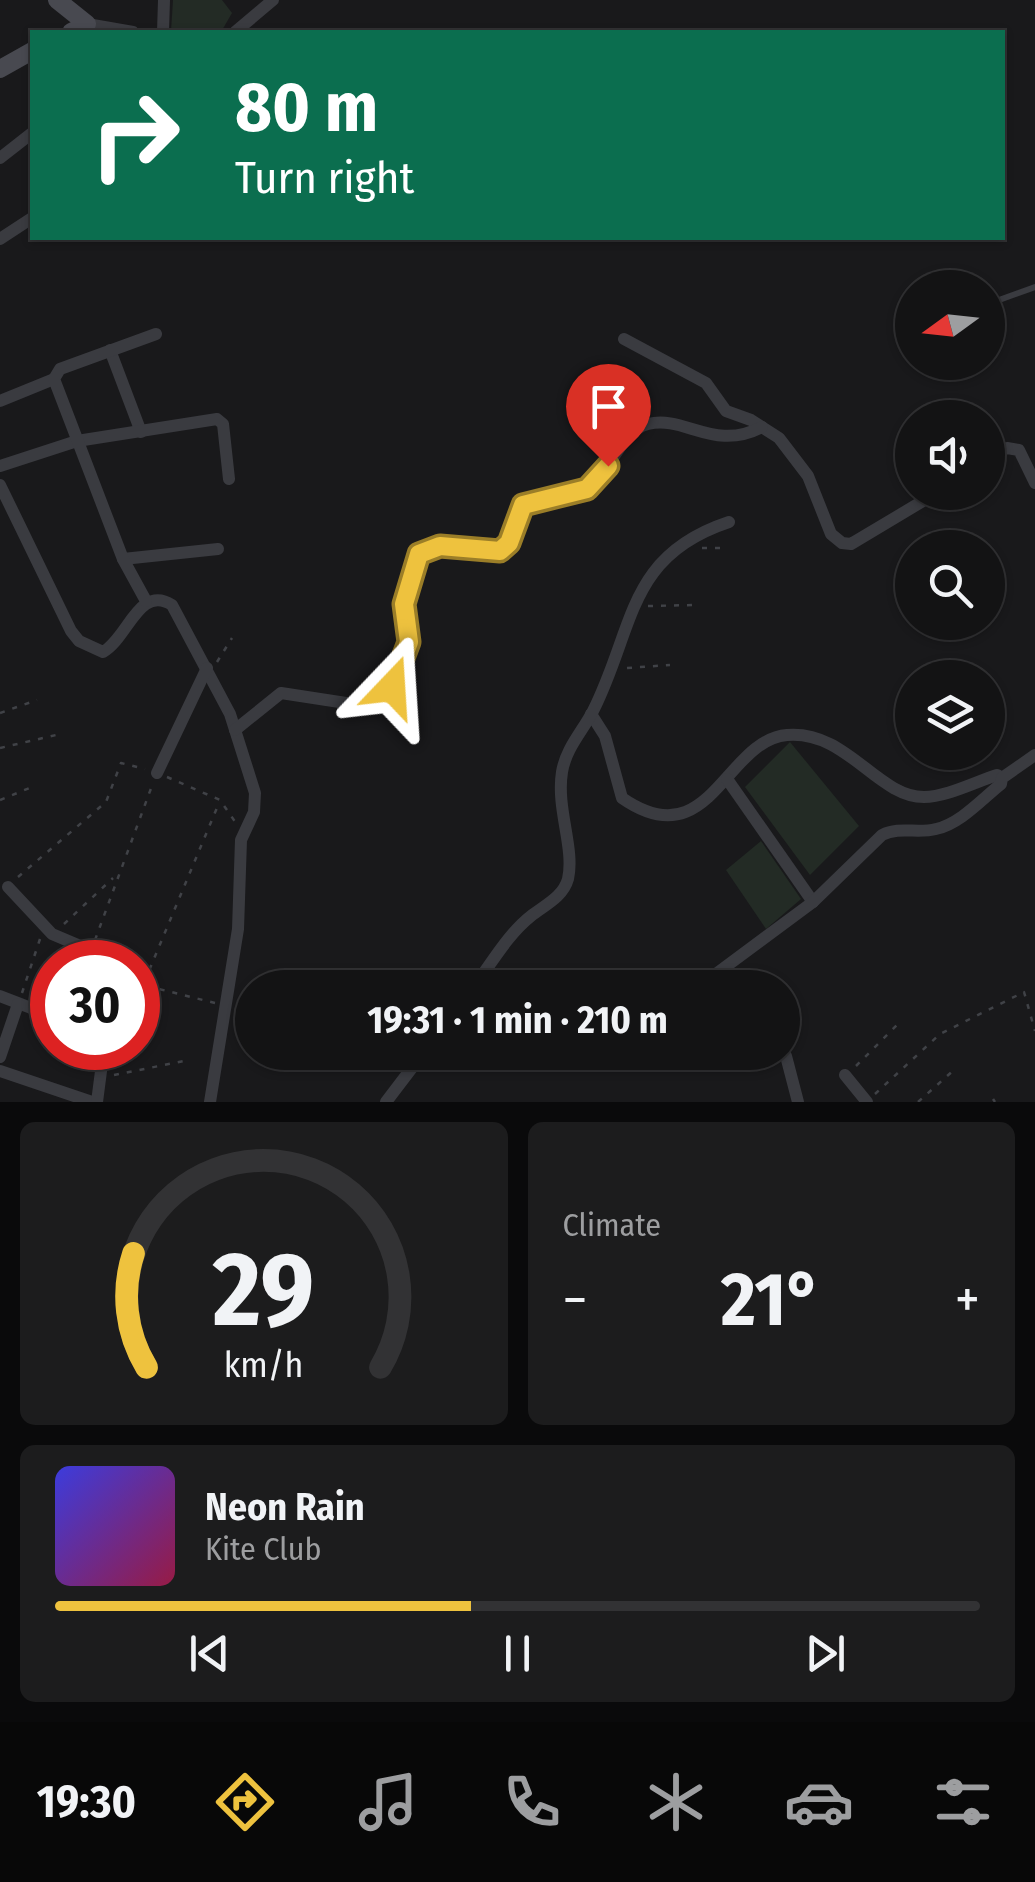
<!DOCTYPE html>
<html lang="en">
<head>
<meta charset="utf-8">
<style>
  body { margin:0; font-family:"Fira Sans Condensed",sans-serif; background:#1c1c1d; color:#f1f3f6; height:100vh; display:flex; flex-direction:column; font-size:38px; white-space:nowrap }
  * { box-sizing:border-box; margin:0 }
  p { font-size:32px; color:#9d9ea0 }
  .icon { flex:none; width:55px; height:55px; fill:none; stroke:currentColor; stroke-width:2; stroke-linecap:round; stroke-linejoin:round }
  .map { position:relative; height:1102px; overflow:hidden }
  .panel { display:flex; flex-direction:column; gap:20px; padding:20px; background:#0a0a0b; flex:1 }
  .panel>* { flex:none }
  .top-card { position:absolute; left:30px; top:30px; width:975px; height:210px; border-radius:0px; box-shadow:0 2px 8px #0004,0 0 0 2px #323234; background:#0b6e4f; color:#fff; overflow:hidden }
  .needle { width:65px; rotate:255deg }
  .fabs { position:absolute; left:895px; top:270px; display:grid; gap:20px }
  .fabs a { display:grid; place-items:center; width:110px; height:110px; border-radius:50%; background:#131314; box-shadow:0 2px 8px #0004,0 0 0 2px #323234; font-size:50px }
  .speed { position:absolute; left:30px; top:940px; display:flex; gap:20px; font-size:50px; font-weight:700; text-align:center }
  .speed>* { display:grid; place-content:center; width:130px; height:130px; border-radius:50%; background:#131314; box-shadow:0 2px 8px #0004,0 0 0 2px #323234; line-height:1 }
  .speed .limit { border:15px solid #d22; background:#fff; color:#111 }
  .pin { position:absolute; display:grid; place-items:center; width:85px; height:85px; color:#fff; margin:-102px -42px; border-radius:50% 50% 50% 0; rotate:-45deg; box-shadow:0 0 10px #0007 }
  .pin .icon { rotate:45deg }
  .me { position:absolute; width:110px; margin:-55px; rotate:20deg; stroke-linejoin:round; filter:drop-shadow(0 0 8px #0008) }
  .turn { display:flex; align-items:center; gap:35px; height:210px; padding:0 40px; font-size:45px }
  .turn .icon { width:130px; height:130px; stroke-width:2.5 }
  .turn b { display:block; font-size:70px; line-height:85px }
  .big { font-size:75px; font-weight:700; line-height:1.1 }
  .panel .card { flex:1; display:flex; flex-direction:column; justify-content:center; gap:15px; min-width:0; padding:0 35px; border-radius:15px; background:#1c1c1d }
  .panel .dial { align-items:center; gap:0 }
  .dial svg { height:260px; overflow:visible; fill:none; stroke:#323234; stroke-width:7; stroke-linecap:round; text-anchor:middle }
  .dial text { fill:#f1f3f6; stroke:none }
  .song { display:flex; align-items:center; gap:30px }
  .cover { width:120px; height:120px; border-radius:15px; background:linear-gradient(135deg,hsl(240 70% 55%),hsl(340 70% 35%)) }
  .played { height:10px; border-radius:5px; background:linear-gradient(90deg,#eec23e 45%,#323234 45%) }
  .keys { display:flex; justify-content:space-around; direction:ltr }
  .heat { display:flex; justify-content:space-between; align-items:center; font-size:55px; direction:ltr }
  .panel .tiles { flex:1; display:grid; gap:20px; grid-template-columns:1fr 1fr }
  .card:last-child { grid-column:span 2 }
  .trip { position:absolute; left:235px; top:970px; width:565px; height:100px; border-radius:50px; background:#131314; box-shadow:0 2px 8px #0004,0 0 0 2px #323234; font-weight:700; line-height:100px; text-align:center }
  .tabs { display:flex; height:160px; justify-content:space-around; align-items:center; background:#080808; color:#9d9ea0 }
  .tabs .icon { width:70px; height:70px }
  .tabs .active { color:#eec23e }
  .tabs b { font-size:45px; color:#f1f3f6 }
  .map>svg:first-child { display:block }
</style>
</head>
<body>
<div class="map">
<svg width="1035" height="1102" viewBox="0 0 1035 1102">
  <rect width="100%" height="100%" fill="#19191b"/>
  <g fill="#232b25">
    <path d="M173,0h49l10,13 -11,19 -50,-1z"/>
    <path d="M790,742l69,84 -49,49 -65,-88z"/>
    <path d="M761,841l40,58 -35,30 -40,-59z"/>
  </g>
  <g fill="none" stroke-linecap="round" stroke-linejoin="round">
    <g stroke="#404247" stroke-width="2.5" stroke-dasharray="5 8" stroke-linecap="butt">
      <path d="M702,548h23"/>
      <path d="M648,606l48,-1"/>
      <path d="M217,662l15,-24"/>
      <path d="M627,668l43,-3"/>
      <path d="M0,713l37,-13"/>
      <path d="M0,748l56,-13"/>
      <path d="M167,777l53,23 16,23"/>
      <path d="M0,800l32,-13"/>
      <path d="M18,877l88,-75 15,-39 24,6"/>
      <path d="M64,924l49,-46"/>
      <path d="M95,940l58,-157"/>
      <path d="M22,993l18,-54"/>
      <path d="M215,1003l-72,-18 76,-182"/>
      <path d="M856,1066l45,-45"/>
      <path d="M114,1075l70,-14"/>
      <path d="M875,1094l65,-60 84,-42 11,39"/>
      <path d="M993,1099l2,3"/>
      <path d="M918,1102l37,-33"/>
    </g>
    <path stroke="#3a3b40" stroke-width="6" d="M988,304l47,-17"/>
    <g stroke="#3a3b40" stroke-width="12">
      <path d="M87,24l46,8"/>
      <path d="M163,32l1,-32"/>
      <path d="M235,32l38,-32"/>
      <path d="M0,158l32,-25"/>
      <path d="M0,239l32,-21"/>
      <path d="M624,339l82,44 20,28 25,9 28,18 29,38 23,58 11,9 9,1 87,-52"/>
      <path d="M110,350l31,82"/>
      <path d="M0,401l54,-22"/>
      <path d="M988,456l19,-8 12,2 16,33"/>
      <path d="M0,466l77,-25 140,-22 6,5 6,55"/>
      <path d="M0,485l71,146 8,10 24,11c25,-14 36,-68 69,-47l58,109 25,79 -1,19 -13,28 -3,89 -28,173"/>
      <path d="M123,559l95,-10"/>
      <path d="M146,601l-23,-42 -69,-180 6,-10 96,-35"/>
      <path d="M591,714l14,22 17,62c88,61 103,-58 165,-63 60,-5 90,62 137,62 22,0 51,-15 73,-22l5,3"/>
      <path d="M235,730l46,-37 91,14 12,-4 25,-61 -5,-38 15,-49 22,-9 60,5 8,-8 14,-38c22,-8 57,-6 74,-24 15,-17 27,-51 51,-57 37,-9 66,28 114,3"/>
      <path d="M157,773l50,-105"/>
      <path d="M727,779l86,123"/>
      <path d="M8,887l44,47 66,28"/>
      <path d="M473,988c18,-24 35,-54 58,-72 14,-11 32,-19 37,-37 7,-31 -12,-70 -6,-107 4,-24 20,-40 31,-61 42,-83 33,-155 136,-189"/>
      <path d="M697,988l116,-86 69,-67c18,-9 35,-1 54,-6 24,-5 46,-30 65,-45l1,-6 33,-23"/>
      <path d="M0,996l52,20"/>
      <path d="M786,1056l12,46"/>
      <path d="M0,1057l18,-53"/>
      <path d="M0,1071l92,31"/>
      <path d="M845,1075l22,27"/>
      <path d="M97,1102l7,-54"/>
      <path d="M386,1102l38,-50"/>
    </g>
    <g stroke="#484950" stroke-width="18">
      <path d="M57,0l30,24 -16,8"/>
      <path d="M0,69l32,-18"/>
    </g>
  </g>
  <g fill="none" stroke-linecap="round" stroke-linejoin="round">
    <defs>
      <path id="route" d="M392,687l17,-45 -5,-38 15,-50 21,-8 60,5 9,-8 14,-38 64,-16 21,-23"/>
    </defs>
    <use href="#route" stroke="#9b7e28" stroke-width="25"/>
    <use href="#route" stroke="#eec23e" stroke-width="18"/>
  </g>
</svg>
<div class="fabs">
<a><svg class="needle" viewBox="-14 -14 28 28"><path d="M0-13l5 13h-10z" fill="#e53935"/><path d="M0 13l5-13h-10z" fill="#9d9ea0"/></svg></a>
<a><svg class="icon" aria-label="sound" viewBox="0 0 24 24"><path d="M4 9h4l5-4v14l-5-4H4zM17 9q2 3 0 6"/></svg></a>
<a><svg class="icon" aria-label="search" viewBox="0 0 24 24"><circle cx="10" cy="10" r="6"/><path d="M15 15l6 6"/></svg></a>
<a><svg class="icon" aria-label="layers" viewBox="0 0 24 24"><path d="M12 4l9 5-9 5-9-5zM3 14l9 5 9-5"/></svg></a>
</div>
<div class="speed"><div class="limit">30</div></div>
<div class="pin" style="left:608px;top:466px;background:#d93025"><svg class="icon" aria-label="arrive" viewBox="0 0 24 24"><path d="M6 21V4h12l-3 4 3 4H6"/></svg></div>
<svg class="me" style="left:392px;top:687px" viewBox="-20 -20 40 40"><path d="M0-17L14 15 0 8-14 15z" fill="#eec23e" stroke="#fff" stroke-width="4"/></svg>
<div class="trip">19:31 · 1 min · 210 m</div>
<div class="top-card">
<div class="turn"><svg class="icon" aria-label="right" viewBox="0 0 24 24"><path d="M7 20v-9h11M14 6l5 5-5 5"/></svg><div><b>80 m</b>Turn right</div></div>
</div>
</div>
<section class="panel">
<div class="tiles">
<div class="card dial"><svg viewBox="0 0 100 80">
<path d="M14 69A42 42 0 1 1 86 69"/>
<path d="M14 69A42 42 0 0 1 10 34" stroke="#eec23e"/>
<text x="50" y="56" font-size="32" font-weight="700">29</text>
<text x="50" y="72" font-size="11">km/h</text>
</svg></div>
<div class="card"><p>Climate</p>
<div class="heat"><a>−</a><b class="big">21°</b><a>+</a></div>
</div>
<div class="card">
<div class="song"><i class="cover"></i><div><b>Neon Rain</b><p>Kite Club</p></div></div>
<div class="played"></div>
<div class="keys"><svg class="icon" aria-label="previous" viewBox="0 0 24 24"><path d="M18 5L8 12l10 7zM5 5v14"/></svg><svg class="icon" aria-label="pause" viewBox="0 0 24 24"><path d="M8 5v14M16 5v14"/></svg><svg class="icon" aria-label="next" viewBox="0 0 24 24"><path d="M6 5l10 7-10 7zM19 5v14"/></svg></div>
</div>
</div>
</section>
<nav class="tabs">
<b>19:30</b>
<svg class="icon active" aria-label="directions" viewBox="0 0 24 24"><path d="M12 3l9 9-9 9-9-9zM9 14v-3h6M13 9l2 2-2 2"/></svg>
<svg class="icon" aria-label="music" viewBox="0 0 24 24"><path d="M9 18V5l10-2v13"/><circle cx="6" cy="18" r="3"/><circle cx="16" cy="16" r="3"/></svg>
<svg class="icon" aria-label="phone" viewBox="0 0 24 24"><path d="M5 4h4l2 5-3 2q2 4 5 5l2-3 5 2v4C11 20 4 13 5 4z"/></svg>
<svg class="icon" aria-label="climate" viewBox="0 0 24 24"><path d="M12 3v18M4 7l16 10M4 17L20 7"/></svg>
<svg class="icon" aria-label="car" viewBox="0 0 24 24"><path d="M5 17H2v-5l4-1 3-4h7l3 4 3 1v5h-3M9 17h6M6 11h13"/><circle cx="7" cy="17" r="2"/><circle cx="17" cy="17" r="2"/></svg>
<svg class="icon" aria-label="filters" viewBox="0 0 24 24"><path d="M4 7h16M4 17h16"/><circle cx="9" cy="7" r="2"/><circle cx="15" cy="17" r="2"/></svg>
</nav>
</body>
</html>
